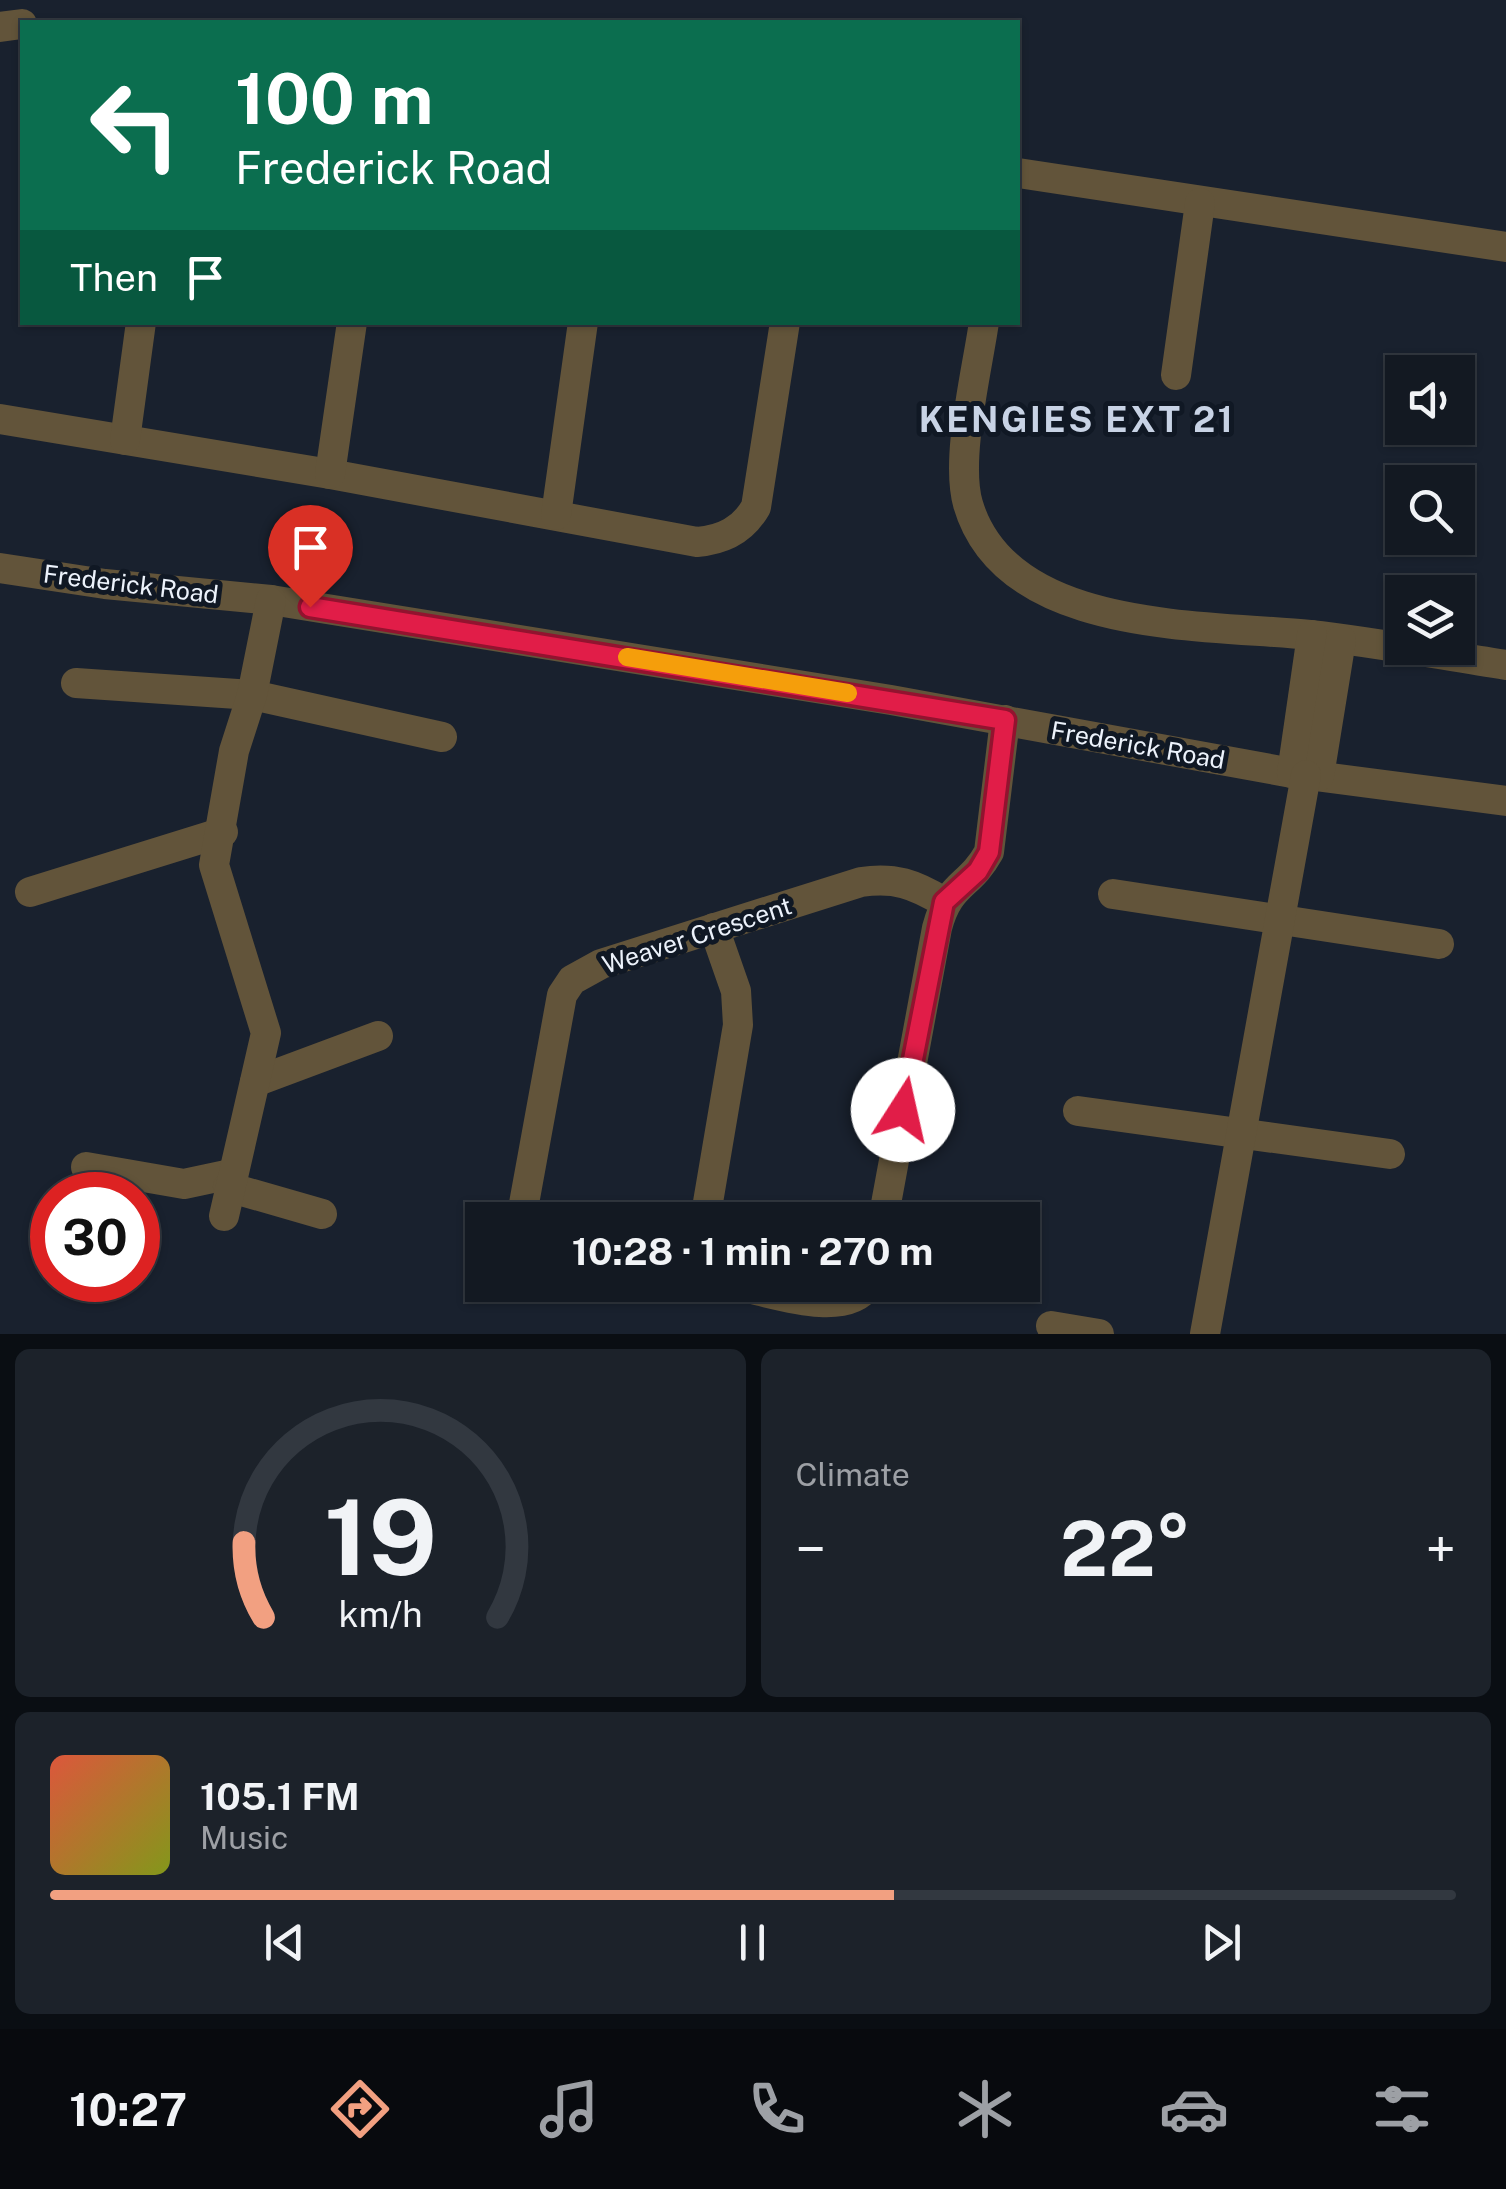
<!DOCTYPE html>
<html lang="en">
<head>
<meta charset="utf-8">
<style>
  body { margin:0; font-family:"Public Sans",sans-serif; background:#1c222a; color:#f1f3f6; height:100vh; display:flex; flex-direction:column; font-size:38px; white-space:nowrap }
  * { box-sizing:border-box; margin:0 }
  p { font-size:32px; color:#9da0a5 }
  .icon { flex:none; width:55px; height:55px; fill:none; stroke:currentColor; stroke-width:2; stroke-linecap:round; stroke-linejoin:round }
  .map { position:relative; height:1334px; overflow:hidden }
  .details { display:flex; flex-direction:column; gap:15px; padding:15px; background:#0a0e13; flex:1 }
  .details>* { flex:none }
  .guide { position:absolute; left:20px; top:20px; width:1000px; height:305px; border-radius:0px; box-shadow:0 2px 8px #0004,0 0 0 2px #323840; background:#0b6e4f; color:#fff; overflow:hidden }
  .tools { position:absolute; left:1385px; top:355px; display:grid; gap:20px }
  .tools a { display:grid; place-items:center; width:90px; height:90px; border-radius:0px; background:#131922; box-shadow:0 2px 8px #0004,0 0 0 2px #323840; font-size:50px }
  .speed { position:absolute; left:30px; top:1172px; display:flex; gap:20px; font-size:50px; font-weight:700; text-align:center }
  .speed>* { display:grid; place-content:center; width:130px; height:130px; border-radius:50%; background:#131922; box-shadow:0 2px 8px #0004,0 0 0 2px #323840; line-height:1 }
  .speed .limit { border:15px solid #d22; background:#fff; color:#111 }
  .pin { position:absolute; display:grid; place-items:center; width:85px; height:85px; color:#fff; margin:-102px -42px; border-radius:50% 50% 50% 0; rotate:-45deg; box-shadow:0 0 10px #0007 }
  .pin .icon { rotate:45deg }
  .me { position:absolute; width:110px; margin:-55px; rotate:10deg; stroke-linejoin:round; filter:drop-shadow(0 0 8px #0008) }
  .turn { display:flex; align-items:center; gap:35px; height:210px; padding:0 50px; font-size:45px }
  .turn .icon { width:130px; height:130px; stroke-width:2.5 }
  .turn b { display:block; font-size:70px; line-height:85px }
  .then { display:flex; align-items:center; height:95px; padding:0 50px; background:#0003; gap:20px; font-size:38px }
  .big { font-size:75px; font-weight:700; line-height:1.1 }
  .details .tile { flex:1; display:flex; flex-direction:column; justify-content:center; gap:15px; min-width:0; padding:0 35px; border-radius:15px; background:#1c222a }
  .details .dial { align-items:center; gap:0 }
  .dial svg { height:260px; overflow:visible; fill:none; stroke:#323840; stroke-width:7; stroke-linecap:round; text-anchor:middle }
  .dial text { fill:#f1f3f6; stroke:none }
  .song { display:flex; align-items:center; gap:30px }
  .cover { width:120px; height:120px; border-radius:15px; background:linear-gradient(135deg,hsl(10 70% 55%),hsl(70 70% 35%)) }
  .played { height:10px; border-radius:5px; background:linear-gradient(90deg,#f2a081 60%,#323840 60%) }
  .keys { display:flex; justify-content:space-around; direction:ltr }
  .heat { display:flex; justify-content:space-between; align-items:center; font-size:55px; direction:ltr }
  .details .tiles { flex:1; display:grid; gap:15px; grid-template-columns:1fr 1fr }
  .tile:last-child { grid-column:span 2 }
  .trip { position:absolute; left:465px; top:1202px; width:575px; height:100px; border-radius:0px; background:#131922; box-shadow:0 2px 8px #0004,0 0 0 2px #323840; font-weight:700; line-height:100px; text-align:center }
  .tabs { display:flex; height:160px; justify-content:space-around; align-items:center; background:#080a0e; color:#9da0a5 }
  .tabs .icon { width:70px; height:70px }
  .tabs .on { color:#f2a081 }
  .tabs b { font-size:45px; color:#f1f3f6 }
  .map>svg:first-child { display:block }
</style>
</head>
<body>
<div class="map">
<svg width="1506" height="1334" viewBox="0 0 1506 1334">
  <rect width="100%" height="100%" fill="#19212e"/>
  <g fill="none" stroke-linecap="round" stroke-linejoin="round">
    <g stroke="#62543a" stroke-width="30">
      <path d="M0,27l22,-3"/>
      <path d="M1018,173l488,74"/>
      <path d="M984,322c-7,49 -29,137 -16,182 38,130 235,120 342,131 65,7 131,20 196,30"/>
      <path d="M1176,375l24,-172"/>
      <path d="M0,419l330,55 367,68c26,-2 46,-12 59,-35l29,-185"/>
      <path d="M125,440l16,-118"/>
      <path d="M330,474l22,-152"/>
      <path d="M556,515l27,-193"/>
      <path d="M0,568l105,16 166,16 620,100 401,73 214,28"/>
      <path d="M76,683l176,12 190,42"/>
      <path d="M1292,773l20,-138"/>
      <path d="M1319,776l22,-136"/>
      <path d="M30,892l193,-60"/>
      <path d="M1113,894l326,50"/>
      <path d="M255,1082l123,-46"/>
      <path d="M1078,1111l312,43"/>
      <path d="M86,1167l98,17 47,-10"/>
      <path d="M228,1187l94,27"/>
      <path d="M224,1216l42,-183 -52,-168 20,-114 18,-56 19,-95"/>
      <path d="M521,1220l41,-225 10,-15 29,-16 260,-82c34,-5 53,2 83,20"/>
      <path d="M705,1220l33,-195 -2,-34 -22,-63"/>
      <path d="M883,1220l54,-292c12,-46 32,-40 52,-76l16,-132"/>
      <path d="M735,1285c35,7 111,35 133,0"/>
      <path d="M1051,1326l48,8"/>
      <path d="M1205,1334l101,-559"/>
    </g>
  </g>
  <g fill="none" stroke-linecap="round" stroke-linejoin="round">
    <defs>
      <path id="route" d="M310,607l695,113 -16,132 -11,19 -34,31 -41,208"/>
    </defs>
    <use href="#route" stroke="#92132f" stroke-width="25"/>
    <use href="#route" stroke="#e11d48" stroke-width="18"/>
    <path stroke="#f59e0b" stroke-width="18" d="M627,657l221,36"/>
  </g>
  <g text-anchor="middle" stroke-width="10" stroke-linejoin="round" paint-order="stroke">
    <g font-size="25" fill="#ecf2fb" stroke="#101824">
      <text transform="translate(131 584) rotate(7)" y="9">Frederick Road</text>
      <text transform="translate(1138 745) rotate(10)" y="9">Frederick Road</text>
      <text transform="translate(697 935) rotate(-18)" y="9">Weaver Crescent</text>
    </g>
    <g font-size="35" font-weight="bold" letter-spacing="2.5" fill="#c8d3e5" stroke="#101824">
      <text x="1077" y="432">KENGIES EXT 21</text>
    </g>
  </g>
</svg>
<div class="tools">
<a><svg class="icon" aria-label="sound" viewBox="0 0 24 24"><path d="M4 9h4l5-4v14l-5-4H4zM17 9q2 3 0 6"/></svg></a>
<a><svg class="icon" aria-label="search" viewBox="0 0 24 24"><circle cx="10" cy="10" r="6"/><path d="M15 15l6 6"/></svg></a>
<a><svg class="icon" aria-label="layers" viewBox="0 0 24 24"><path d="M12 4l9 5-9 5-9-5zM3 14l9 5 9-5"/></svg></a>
</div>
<div class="speed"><div class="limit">30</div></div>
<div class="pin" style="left:310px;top:607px;background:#d93025"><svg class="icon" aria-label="arrive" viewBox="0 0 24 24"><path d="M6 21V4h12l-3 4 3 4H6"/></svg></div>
<svg class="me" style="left:903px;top:1110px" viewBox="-20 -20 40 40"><circle r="19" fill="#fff"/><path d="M0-13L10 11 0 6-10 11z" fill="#e11d48"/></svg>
<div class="trip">10:28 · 1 min · 270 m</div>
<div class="guide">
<div class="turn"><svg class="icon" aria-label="left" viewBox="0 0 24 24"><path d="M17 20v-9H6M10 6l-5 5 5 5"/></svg><div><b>100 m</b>Frederick Road</div></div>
<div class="then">Then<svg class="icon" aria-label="arrive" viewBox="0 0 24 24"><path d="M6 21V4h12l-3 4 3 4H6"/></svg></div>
</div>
</div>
<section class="details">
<div class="tiles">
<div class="tile dial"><svg viewBox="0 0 100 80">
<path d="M14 69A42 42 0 1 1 86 69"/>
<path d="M14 69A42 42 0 0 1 8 46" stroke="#f2a081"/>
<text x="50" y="56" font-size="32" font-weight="700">19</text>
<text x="50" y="72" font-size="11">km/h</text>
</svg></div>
<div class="tile"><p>Climate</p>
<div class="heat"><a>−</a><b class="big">22°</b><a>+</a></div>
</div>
<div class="tile">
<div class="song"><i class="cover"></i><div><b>105.1 FM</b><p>Music</p></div></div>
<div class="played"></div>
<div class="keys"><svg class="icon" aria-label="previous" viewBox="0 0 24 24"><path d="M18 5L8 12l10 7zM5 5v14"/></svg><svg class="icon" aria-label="pause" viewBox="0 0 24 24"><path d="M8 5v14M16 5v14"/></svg><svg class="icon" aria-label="next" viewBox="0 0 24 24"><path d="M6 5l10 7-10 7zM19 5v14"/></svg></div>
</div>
</div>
</section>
<nav class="tabs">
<b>10:27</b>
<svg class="icon on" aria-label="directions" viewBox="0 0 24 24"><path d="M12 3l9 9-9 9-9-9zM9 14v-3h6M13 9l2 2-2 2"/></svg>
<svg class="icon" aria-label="music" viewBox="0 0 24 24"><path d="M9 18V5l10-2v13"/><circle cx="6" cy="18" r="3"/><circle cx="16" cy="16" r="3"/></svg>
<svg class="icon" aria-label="phone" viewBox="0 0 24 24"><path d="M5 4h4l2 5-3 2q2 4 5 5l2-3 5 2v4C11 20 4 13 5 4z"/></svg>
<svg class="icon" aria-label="climate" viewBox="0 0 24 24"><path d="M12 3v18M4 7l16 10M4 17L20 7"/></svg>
<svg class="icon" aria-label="car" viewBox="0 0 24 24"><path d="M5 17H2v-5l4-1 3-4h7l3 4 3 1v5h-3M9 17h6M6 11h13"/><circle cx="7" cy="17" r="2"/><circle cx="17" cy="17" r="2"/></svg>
<svg class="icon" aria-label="filters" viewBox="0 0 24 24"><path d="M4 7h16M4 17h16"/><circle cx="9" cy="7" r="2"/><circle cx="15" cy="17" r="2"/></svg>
</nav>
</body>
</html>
